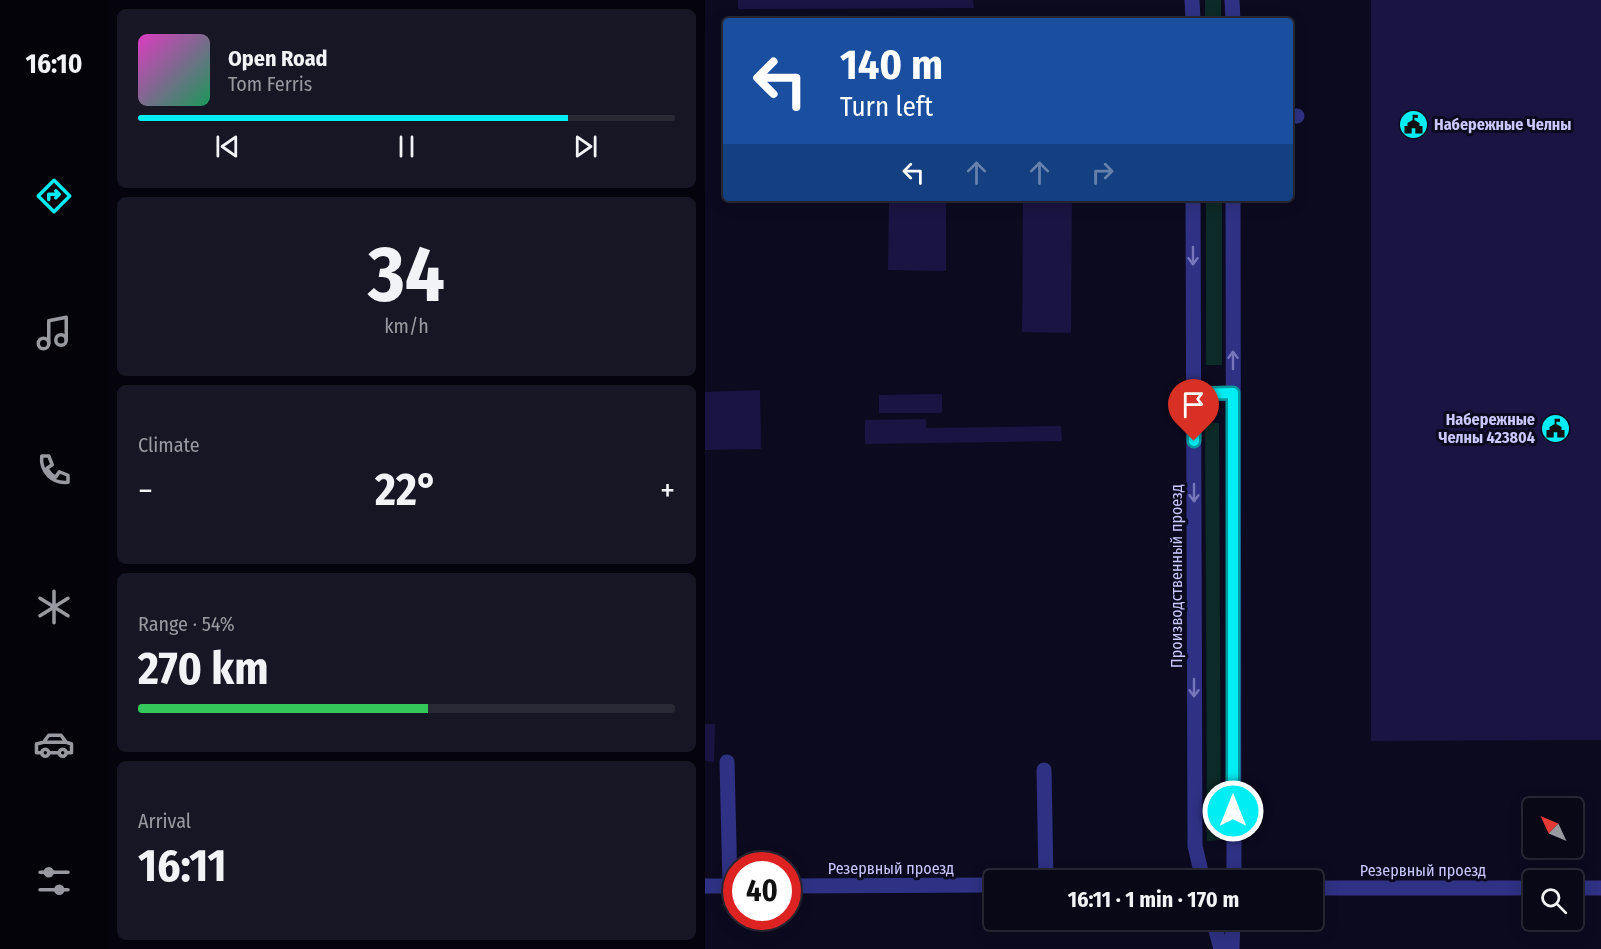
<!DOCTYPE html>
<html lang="en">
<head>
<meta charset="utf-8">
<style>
  body { margin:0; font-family:"Fira Sans Condensed",sans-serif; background:#171624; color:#f1f3f6; height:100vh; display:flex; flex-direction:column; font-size:22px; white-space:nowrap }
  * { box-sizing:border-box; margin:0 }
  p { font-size:20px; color:#999aa1 }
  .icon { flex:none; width:33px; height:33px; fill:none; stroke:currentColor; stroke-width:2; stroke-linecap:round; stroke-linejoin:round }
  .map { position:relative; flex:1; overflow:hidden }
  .sheet { display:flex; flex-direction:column; gap:9px; padding:9px; background:#05040d; width:597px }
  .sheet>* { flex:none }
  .banner { position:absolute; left:18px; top:18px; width:570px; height:183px; border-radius:6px; box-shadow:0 3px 15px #0003,0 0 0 2px #292936; background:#1a4fa0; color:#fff; overflow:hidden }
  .needle { width:39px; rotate:314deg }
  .tools { position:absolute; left:818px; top:798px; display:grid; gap:12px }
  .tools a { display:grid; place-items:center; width:60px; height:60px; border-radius:6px; background:#090817; box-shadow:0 3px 15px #0003,0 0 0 2px #292936; font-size:30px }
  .speed { position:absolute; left:18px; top:852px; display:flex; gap:12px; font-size:30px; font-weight:700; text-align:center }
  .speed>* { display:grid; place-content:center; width:78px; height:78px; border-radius:50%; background:#090817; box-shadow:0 3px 15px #0003,0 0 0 2px #292936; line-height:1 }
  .speed .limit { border:9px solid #d22; background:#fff; color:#111 }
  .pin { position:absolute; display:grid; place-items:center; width:51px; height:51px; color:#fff; margin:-62px -26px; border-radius:50% 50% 50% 0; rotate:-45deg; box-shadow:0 0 6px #0007 }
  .pin .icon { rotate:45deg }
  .me { position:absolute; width:66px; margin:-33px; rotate:0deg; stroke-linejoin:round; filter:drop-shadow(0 0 4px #0008) }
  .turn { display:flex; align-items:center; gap:21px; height:126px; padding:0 18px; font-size:27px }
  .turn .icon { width:78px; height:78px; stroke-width:2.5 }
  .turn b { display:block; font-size:42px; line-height:51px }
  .lanes { display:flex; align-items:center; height:57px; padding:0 18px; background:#0003; justify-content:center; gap:30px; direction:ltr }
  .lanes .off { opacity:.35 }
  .big { font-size:45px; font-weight:700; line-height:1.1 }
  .sheet .tile { flex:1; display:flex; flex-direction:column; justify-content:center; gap:9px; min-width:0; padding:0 21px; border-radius:9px; background:#171624 }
  .sheet .dial { align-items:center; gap:0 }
  .dial b { font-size:78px; line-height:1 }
  .song { display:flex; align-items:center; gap:18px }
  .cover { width:72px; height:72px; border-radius:9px; background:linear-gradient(135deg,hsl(310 70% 55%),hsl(150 70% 35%)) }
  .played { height:6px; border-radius:3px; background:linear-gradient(90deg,#00edf3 80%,#292936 80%) }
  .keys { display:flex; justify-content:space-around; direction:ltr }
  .heat { display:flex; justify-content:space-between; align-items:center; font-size:33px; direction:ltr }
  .charge { height:9px; border-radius:4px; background:linear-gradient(90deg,#34c759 54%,#292936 0) }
  .trip { position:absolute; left:279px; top:870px; width:339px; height:60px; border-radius:6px; background:#090817; box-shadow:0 3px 15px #0003,0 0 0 2px #292936; font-weight:700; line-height:60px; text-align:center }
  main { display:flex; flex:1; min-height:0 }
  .menu { display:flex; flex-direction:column; width:108px; justify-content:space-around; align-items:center; background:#040309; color:#999aa1 }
  .menu .icon { width:42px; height:42px }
  .menu .active { color:#00edf3 }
  .menu b { font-size:27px; color:#f1f3f6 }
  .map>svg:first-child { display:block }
</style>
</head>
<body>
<main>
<nav class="menu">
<b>16:10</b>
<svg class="icon active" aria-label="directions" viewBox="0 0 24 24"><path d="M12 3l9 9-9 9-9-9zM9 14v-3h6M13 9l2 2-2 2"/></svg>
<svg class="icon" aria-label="music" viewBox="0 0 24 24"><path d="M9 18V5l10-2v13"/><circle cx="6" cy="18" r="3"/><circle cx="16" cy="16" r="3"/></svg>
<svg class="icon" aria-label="phone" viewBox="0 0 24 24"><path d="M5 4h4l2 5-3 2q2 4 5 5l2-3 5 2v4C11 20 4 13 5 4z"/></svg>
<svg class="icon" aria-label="climate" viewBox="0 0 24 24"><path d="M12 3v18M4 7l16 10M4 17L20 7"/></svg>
<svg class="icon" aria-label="car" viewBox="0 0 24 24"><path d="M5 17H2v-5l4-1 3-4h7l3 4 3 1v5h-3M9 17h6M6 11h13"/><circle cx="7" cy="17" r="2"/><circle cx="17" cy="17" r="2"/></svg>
<svg class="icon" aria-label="filters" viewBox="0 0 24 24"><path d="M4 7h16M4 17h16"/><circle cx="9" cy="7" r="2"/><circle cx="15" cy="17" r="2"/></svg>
</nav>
<section class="sheet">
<div class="tile">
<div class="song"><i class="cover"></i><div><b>Open Road</b><p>Tom Ferris</p></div></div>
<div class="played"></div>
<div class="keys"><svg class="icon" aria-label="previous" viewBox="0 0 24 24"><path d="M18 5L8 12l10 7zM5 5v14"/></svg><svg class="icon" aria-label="pause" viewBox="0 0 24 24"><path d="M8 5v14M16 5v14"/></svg><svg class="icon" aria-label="next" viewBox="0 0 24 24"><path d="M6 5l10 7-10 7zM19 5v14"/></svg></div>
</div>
<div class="tile dial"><b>34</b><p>km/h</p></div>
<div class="tile"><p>Climate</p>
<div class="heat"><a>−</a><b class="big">22°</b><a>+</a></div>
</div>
<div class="tile"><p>Range · 54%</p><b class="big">270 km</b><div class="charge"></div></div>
<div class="tile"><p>Arrival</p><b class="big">16:11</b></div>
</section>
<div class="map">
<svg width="896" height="949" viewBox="0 0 896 949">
  <rect width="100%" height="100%" fill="#0c0a1f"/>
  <g fill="#0c2a27">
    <rect x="500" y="0" width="16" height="21"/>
    <rect x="501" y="198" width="16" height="167"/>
    <path d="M500,423h14l2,417 -14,1z"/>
  </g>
  <g fill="#1a1442">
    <path d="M33,0h235l1,8 -236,1z"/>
    <path d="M666,0h230v740l-230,1z"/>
    <path d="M184,198h57v73l-58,-1z"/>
    <path d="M318,198h49l-1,135 -49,-1z"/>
    <path d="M55,390l1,59 -56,1v-58z"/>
    <path d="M237,394v19h-63v-18z"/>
    <path d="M221,419v9l135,-2 1,15 -197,3v-24z"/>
    <path d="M0,724h10l-1,38 -9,-1z"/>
  </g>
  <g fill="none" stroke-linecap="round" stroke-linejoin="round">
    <g stroke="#2f3284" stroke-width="15">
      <path d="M487,0l1,21"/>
      <path d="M527,0l1,21"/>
      <path d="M585,116h7"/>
      <path d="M488,198l2,648 8,34"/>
      <path d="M528,198l1,682"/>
      <path d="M489,394l39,-1"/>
      <path d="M22,762l3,124"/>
      <path d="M339,770l2,110"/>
      <path d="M0,886h32"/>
      <path d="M82,886l208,-1"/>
      <path d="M608,888h220"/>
      <path d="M867,888h29"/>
      <path d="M508,920l8,29"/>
      <path d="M527,949l1,-29"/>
    </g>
  </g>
  <defs><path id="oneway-shaft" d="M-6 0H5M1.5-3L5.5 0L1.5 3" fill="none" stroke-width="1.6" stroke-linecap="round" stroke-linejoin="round" transform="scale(1.5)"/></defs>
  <g stroke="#7576bb">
    <use href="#oneway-shaft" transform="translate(488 256) rotate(90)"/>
    <use href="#oneway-shaft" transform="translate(528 360) rotate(-90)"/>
    <use href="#oneway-shaft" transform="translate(489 493) rotate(90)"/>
    <use href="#oneway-shaft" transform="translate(489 688) rotate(90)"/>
  </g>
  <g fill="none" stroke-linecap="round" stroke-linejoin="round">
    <defs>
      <path id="route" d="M489,441v-47l39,-1v418"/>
    </defs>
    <use href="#route" stroke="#009a9e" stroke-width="15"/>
    <use href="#route" stroke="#00edf3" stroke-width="10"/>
  </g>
  <defs>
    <symbol id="civic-disc" viewBox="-11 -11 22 22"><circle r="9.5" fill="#00edf3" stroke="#0c0a1f"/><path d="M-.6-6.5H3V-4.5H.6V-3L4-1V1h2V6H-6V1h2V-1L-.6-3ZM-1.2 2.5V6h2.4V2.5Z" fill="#111"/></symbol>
  </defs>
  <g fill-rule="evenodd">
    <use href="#civic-disc" x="692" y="108" width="33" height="33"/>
    <use href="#civic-disc" x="834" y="412" width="33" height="33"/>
  </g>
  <g text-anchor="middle" stroke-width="6" stroke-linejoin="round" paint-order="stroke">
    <g font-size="16" font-weight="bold" fill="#cac8ff" stroke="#0c0a1f" text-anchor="start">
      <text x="729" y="130">Набережные Челны</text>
      <text x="830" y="425" text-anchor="end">Набережные<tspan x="830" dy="18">Челны 423804</tspan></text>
    </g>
    <g font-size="16" fill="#cac8ff" stroke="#0c0a1f">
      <text transform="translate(471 576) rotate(-90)" y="6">Производственный проезд</text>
      <text x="186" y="874">Резервный проезд</text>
      <text x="718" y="876">Резервный проезд</text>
    </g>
  </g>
</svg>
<div class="tools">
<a><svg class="needle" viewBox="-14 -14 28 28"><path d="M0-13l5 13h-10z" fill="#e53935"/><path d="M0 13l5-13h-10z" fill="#999aa1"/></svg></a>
<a><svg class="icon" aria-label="search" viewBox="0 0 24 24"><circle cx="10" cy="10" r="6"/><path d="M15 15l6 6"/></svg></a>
</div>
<div class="speed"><div class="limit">40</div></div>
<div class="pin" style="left:489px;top:441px;background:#d93025"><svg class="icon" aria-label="arrive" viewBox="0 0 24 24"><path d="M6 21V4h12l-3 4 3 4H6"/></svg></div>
<svg class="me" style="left:528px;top:811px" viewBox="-20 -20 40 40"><circle r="17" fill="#00edf3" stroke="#fff" stroke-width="3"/><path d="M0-11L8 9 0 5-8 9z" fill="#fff"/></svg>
<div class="trip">16:11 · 1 min · 170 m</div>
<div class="banner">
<div class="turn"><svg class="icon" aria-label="left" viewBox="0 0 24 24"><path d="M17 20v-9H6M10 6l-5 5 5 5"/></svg><div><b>140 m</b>Turn left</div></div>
<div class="lanes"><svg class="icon" aria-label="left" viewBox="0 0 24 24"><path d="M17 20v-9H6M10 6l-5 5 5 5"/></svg><svg class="icon off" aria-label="ahead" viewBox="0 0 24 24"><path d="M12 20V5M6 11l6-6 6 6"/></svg><svg class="icon off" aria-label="ahead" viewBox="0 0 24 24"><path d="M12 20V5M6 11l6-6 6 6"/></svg><svg class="icon off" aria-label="right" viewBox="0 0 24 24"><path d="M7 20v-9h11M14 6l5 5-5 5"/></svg></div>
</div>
</div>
</main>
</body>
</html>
